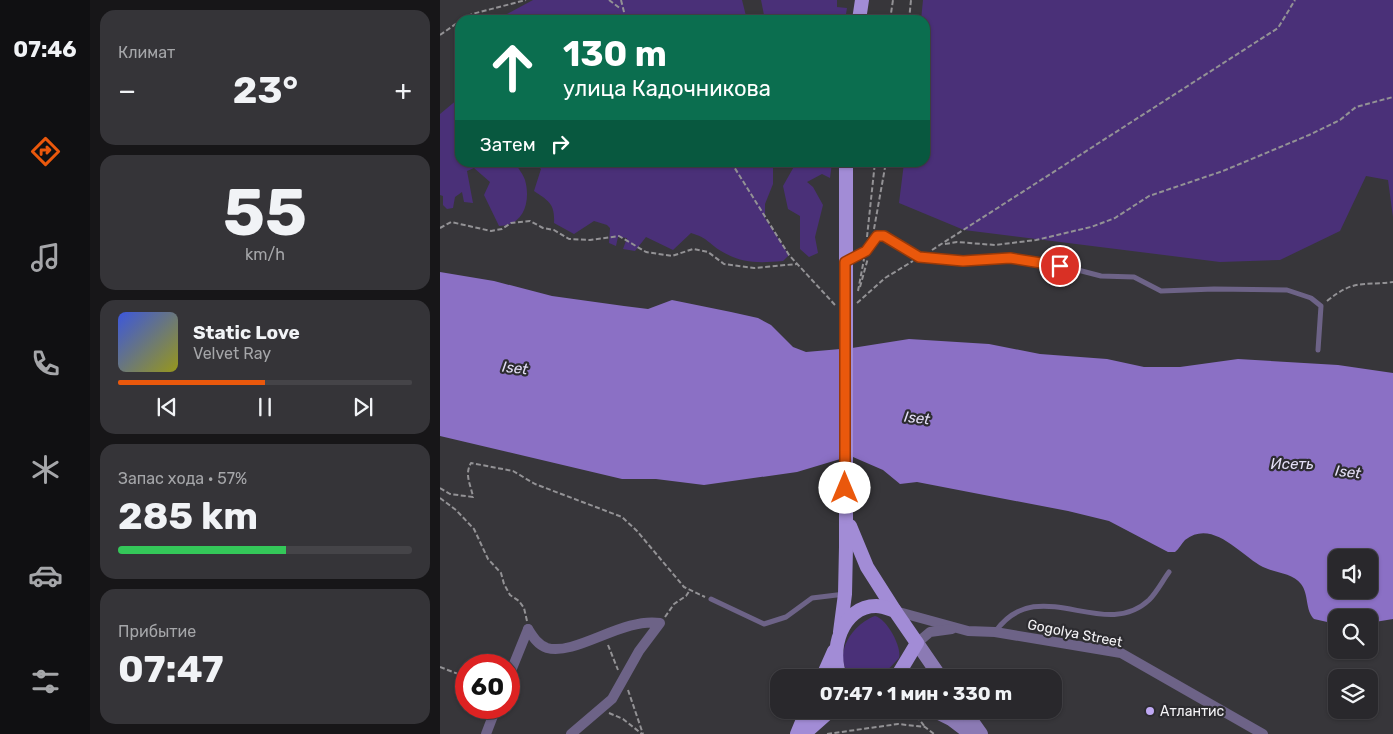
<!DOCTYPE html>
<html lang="ru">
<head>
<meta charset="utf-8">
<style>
  body { margin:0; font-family:Rubik,sans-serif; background:#353438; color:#f1f3f6; height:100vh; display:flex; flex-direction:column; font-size:19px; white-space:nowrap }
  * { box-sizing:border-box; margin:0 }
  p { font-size:16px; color:#a5a6a9 }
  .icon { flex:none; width:28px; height:28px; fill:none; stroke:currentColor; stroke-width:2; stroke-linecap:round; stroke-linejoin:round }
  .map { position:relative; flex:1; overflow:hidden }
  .details { display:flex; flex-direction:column; gap:10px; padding:10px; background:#171618; width:350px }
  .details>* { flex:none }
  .banner { position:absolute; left:15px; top:15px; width:475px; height:152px; border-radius:15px; box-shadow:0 1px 4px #0004,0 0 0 1px #454448; background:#0b6e4f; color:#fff; overflow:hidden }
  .tools { position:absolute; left:888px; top:549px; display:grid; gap:10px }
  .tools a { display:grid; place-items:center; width:50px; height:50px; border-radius:10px; background:#29282c; box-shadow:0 1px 4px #0004,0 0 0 1px #454448; font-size:25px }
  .speed { position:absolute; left:15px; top:654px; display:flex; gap:10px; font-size:25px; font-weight:700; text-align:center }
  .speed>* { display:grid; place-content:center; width:65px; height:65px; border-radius:50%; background:#29282c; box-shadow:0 1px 4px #0004,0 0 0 1px #454448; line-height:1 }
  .speed .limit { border:8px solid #d22; background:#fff; color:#111 }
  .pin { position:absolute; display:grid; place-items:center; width:42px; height:42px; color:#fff; margin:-21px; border:2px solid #fff; border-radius:50%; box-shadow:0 1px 5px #0007 }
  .me { position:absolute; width:55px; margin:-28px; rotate:0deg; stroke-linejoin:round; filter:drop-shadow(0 0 4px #0008) }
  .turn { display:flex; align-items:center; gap:18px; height:105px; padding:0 25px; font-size:22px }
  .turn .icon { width:65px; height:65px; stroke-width:2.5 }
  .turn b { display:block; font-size:35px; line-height:42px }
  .then { display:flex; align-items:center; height:48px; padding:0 25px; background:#0003; gap:10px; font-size:19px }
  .big { font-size:38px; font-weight:700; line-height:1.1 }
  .details .card { flex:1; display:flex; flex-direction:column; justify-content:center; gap:8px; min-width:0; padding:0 18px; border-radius:15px; background:#353438 }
  .details .dial { align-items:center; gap:0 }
  .dial b { font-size:65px; line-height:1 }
  .song { display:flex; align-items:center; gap:15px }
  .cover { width:60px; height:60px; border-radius:8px; background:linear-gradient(135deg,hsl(230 70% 55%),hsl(60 70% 35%)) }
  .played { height:5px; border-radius:2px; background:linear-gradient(90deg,#ea580c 50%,#454448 50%) }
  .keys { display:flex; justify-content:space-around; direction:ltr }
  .heat { display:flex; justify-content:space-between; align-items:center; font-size:28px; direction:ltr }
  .charge { height:8px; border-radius:4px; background:linear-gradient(90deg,#34c759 57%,#454448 0) }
  .trip { position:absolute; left:330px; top:669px; width:292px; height:50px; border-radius:15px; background:#29282c; box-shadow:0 1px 4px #0004,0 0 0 1px #454448; font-weight:700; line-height:50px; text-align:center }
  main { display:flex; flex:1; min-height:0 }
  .tab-bar { display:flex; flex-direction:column; width:90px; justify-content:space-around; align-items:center; background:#101012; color:#a5a6a9 }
  .tab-bar .icon { width:35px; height:35px }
  .tab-bar .on { color:#ea580c }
  .tab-bar b { font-size:22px; color:#f1f3f6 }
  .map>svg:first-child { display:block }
</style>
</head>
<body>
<main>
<nav class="tab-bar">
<b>07:46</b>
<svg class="icon on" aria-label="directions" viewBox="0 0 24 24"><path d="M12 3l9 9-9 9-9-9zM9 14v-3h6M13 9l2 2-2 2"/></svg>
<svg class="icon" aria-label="music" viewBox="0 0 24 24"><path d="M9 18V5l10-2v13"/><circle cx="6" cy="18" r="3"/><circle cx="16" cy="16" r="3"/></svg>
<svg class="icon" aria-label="phone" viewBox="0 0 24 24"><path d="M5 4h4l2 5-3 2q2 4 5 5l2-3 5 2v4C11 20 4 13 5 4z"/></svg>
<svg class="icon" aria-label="climate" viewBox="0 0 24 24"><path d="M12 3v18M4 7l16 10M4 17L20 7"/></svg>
<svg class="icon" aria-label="car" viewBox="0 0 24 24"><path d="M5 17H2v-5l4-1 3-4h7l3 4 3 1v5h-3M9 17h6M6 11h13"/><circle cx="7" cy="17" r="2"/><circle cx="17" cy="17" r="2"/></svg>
<svg class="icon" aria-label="filters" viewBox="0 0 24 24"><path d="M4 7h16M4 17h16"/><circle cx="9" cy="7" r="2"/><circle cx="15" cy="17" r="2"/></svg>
</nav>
<section class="details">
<div class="card"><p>Климат</p>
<div class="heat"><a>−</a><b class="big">23°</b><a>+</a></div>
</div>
<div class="card dial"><b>55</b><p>km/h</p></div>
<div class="card">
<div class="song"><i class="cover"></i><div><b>Static Love</b><p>Velvet Ray</p></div></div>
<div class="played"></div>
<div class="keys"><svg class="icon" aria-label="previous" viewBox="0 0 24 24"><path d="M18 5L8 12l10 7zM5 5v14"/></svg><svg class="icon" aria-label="pause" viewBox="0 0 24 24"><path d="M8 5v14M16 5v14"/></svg><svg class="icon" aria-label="next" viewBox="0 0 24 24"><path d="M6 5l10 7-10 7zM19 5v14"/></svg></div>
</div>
<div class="card"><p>Запас хода · 57%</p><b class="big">285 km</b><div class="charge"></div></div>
<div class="card"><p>Прибытие</p><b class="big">07:47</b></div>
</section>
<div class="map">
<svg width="953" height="734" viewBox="0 0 953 734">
  <rect width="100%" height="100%" fill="#37363a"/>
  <g fill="#4a3078">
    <path d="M93,0h209l5,20h-237l-3,-6z"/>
    <path d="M321,0h76v7l10,1 -2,12h-80z"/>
    <path d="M483,0h470v217l-5,-37 -22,-4 -26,55 -60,29 -60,2 -256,-32 -65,-27 5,-40 21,-1v-142h-4z"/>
    <path d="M18,99h2v63l55,1c3,5 8,11 10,17 6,21 -1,46 -26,46l-15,-31 6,-13 -16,-14 -7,3 6,32 -9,-1 -2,-10 -7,5 -2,11 -6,1 -4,-4v-9l-3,-1v-81z"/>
    <path d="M95,163h238v21l-8,20v14l24,37 -6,6c-24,2 -40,3 -62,-10 -13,-8 -13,-13 -30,-18l-18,17 -27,-13 -11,14 -12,-2 4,-11 -9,-1 -2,9 -7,-3 1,-15 -3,-3 -13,-4 -20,13 -20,-11c1,-19 -5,-22 -20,-32l7,-22z"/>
    <path d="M356,163h36l-2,15 -8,-4 -15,8 6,5 10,18 -8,32 3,16 -9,4 -9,-8v-33l-12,-7 -5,-23z"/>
    <path d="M435,616c12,3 27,31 24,42l-18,19h-28c-24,-19 -1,-53 22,-61z"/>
  </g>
  <path fill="#8b70c5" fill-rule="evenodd" d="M0,272l54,9 58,15 72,10 24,3 24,-9 59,12 27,6 13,7 22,22 13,5 46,-4 57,-9 80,5 51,10 67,5 37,8h36l58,-8 100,6 55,8v246l-24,4v-5h-33v6l-22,-5c-9,-9 -5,-25 -13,-35 -8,-11 -26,-11 -38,-17 -22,-11 -50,-49 -78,-27 -4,4 -6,9 -10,12h-7l-59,-31 -41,-10 -151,-29 -17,2 -17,-14 -30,-13h-6l-50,15 -93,13 -48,-6h-34l-182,-43zM896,558h33v32h-33z"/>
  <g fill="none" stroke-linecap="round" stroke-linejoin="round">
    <g stroke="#939295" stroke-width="2" stroke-dasharray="5 2.5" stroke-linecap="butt">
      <path d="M169,0l12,9"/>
      <path d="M181,0l5,20"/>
      <path d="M21,20l11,-6 54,-14"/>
      <path d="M450,20l3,-20"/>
      <path d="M469,20l2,-20"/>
      <path d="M0,35l20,-14"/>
      <path d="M291,162l58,93 46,50"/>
      <path d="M0,228l11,-6 40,9 11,-2 9,-6 19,-2 13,7 11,2 15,9 21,1 29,-4 27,16 26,4 21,-7 15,3 16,12 30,4 43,-4"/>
      <path d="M434,229l12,-67"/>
      <path d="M427,237l8,-75"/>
      <path d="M505,244l12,-2 38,3 41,-5 55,-13 24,-9 34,-22 74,-25 86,-36 31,-15 16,-13 37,-10"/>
      <path d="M492,250l346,-222 17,-28"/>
      <path d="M420,287l8,-29"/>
      <path d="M418,291l6,-32"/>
      <path d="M887,301c27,-22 34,-15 66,-19"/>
      <path d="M417,303l28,-25 28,-17"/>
      <path d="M0,488l10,6 23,3c-2,-12 -9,-22 -2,-34l42,8 22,13 87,33 15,14 47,56 21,10"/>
      <path d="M0,498l16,12 18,19 14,30 13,14 3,11 6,11 9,6 5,7 3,13"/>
      <path d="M225,617l9,-13 12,-8 4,-6"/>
      <path d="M168,645l10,25"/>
      <path d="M0,667l26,10"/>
      <path d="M188,690l15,44"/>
      <path d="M472,710l13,17"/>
      <path d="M169,713l14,6 19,15"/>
      <path d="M387,734l71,-10 27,3 9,7"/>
    </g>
    <g stroke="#6d6387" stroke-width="5">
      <path d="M408,261l17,-10 12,-15h7l35,21 44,4 47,-3 33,3 58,15 33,1 27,14 53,-2 73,1 24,8 10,8 -3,44"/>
      <path d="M271,599l53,25 22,-7 26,-19 33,-4"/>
      <path d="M555,632c43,-61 108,11 154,-32 8,-8 14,-20 20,-28"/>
    </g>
    <g stroke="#6d6387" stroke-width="10">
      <path d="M455,611l73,20 27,1 126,21 142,81"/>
      <path d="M88,629c5,8 10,16 19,19 29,8 76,-31 113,-25l-21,28 -27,48 -41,35"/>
      <path d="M477,643l13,-11 22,-3"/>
      <path d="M69,676l19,-47"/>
      <path d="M46,734l10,-26"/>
    </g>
    <g stroke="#8b7ab4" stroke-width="14">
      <path d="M477,643l24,35"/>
      <path d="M493,710l18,9 20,15"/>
      <path d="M524,710l17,24"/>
    </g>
    <g stroke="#a28cd6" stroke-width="14">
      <path d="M419,20l3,-20"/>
      <path d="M410,526l17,41 28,44"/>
      <path d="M400,632l5,-38 1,-47v-385"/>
      <path d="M382,678l12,-27"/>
      <path d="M401,678c-13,-27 1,-72 35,-72 7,0 13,3 19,5l22,32 -21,35"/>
      <path d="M357,734l10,-24"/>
      <path d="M364,734l27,-24"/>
    </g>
  </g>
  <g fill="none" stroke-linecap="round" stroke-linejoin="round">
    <defs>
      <path id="route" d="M405,488v-226l21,-11 11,-15h7l35,21 44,4 47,-3 50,8"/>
    </defs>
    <use href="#route" stroke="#983908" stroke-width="12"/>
    <use href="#route" stroke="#ea580c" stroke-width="9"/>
  </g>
  <circle fill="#bfa9f4" stroke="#2d2c30" stroke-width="2" cx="710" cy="711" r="5"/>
  <g text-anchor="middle" stroke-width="4.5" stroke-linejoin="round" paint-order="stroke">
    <g font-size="14" fill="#f5f4f7" stroke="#2d2c30">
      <text transform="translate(635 633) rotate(11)" y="5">Gogolya Street</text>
    </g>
    <g font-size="14" fill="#f5f4f7" stroke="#2d2c30" text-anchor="start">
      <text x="720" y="716">Атлантис</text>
    </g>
    <g font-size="15" font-style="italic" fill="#e4dff6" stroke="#2d2c30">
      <text transform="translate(75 368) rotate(7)" y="5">Iset</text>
      <text transform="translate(477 418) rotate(7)" y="5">Iset</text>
      <text x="852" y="469">Исеть</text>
      <text transform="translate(908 472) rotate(7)" y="5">Iset</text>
    </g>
  </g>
</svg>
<div class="tools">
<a><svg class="icon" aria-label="sound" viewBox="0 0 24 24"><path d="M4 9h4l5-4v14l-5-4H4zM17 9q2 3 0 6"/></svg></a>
<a><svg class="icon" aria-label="search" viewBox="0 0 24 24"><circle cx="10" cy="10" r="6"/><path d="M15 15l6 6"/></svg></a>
<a><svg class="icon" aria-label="layers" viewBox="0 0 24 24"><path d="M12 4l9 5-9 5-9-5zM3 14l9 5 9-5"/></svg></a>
</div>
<div class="speed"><div class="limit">60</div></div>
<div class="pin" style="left:620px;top:266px;background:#d93025"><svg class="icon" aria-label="arrive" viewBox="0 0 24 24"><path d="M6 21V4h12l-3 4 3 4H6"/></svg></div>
<svg class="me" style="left:405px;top:488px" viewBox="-20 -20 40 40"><circle r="19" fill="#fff"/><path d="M0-13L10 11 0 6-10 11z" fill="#ea580c"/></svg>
<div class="trip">07:47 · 1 мин · 330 m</div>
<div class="banner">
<div class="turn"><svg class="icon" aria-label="ahead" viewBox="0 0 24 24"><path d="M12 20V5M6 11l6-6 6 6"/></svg><div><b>130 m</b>улица Кадочникова</div></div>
<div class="then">Затем<svg class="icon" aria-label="right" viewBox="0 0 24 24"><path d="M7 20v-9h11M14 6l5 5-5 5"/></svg></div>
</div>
</div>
</main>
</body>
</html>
